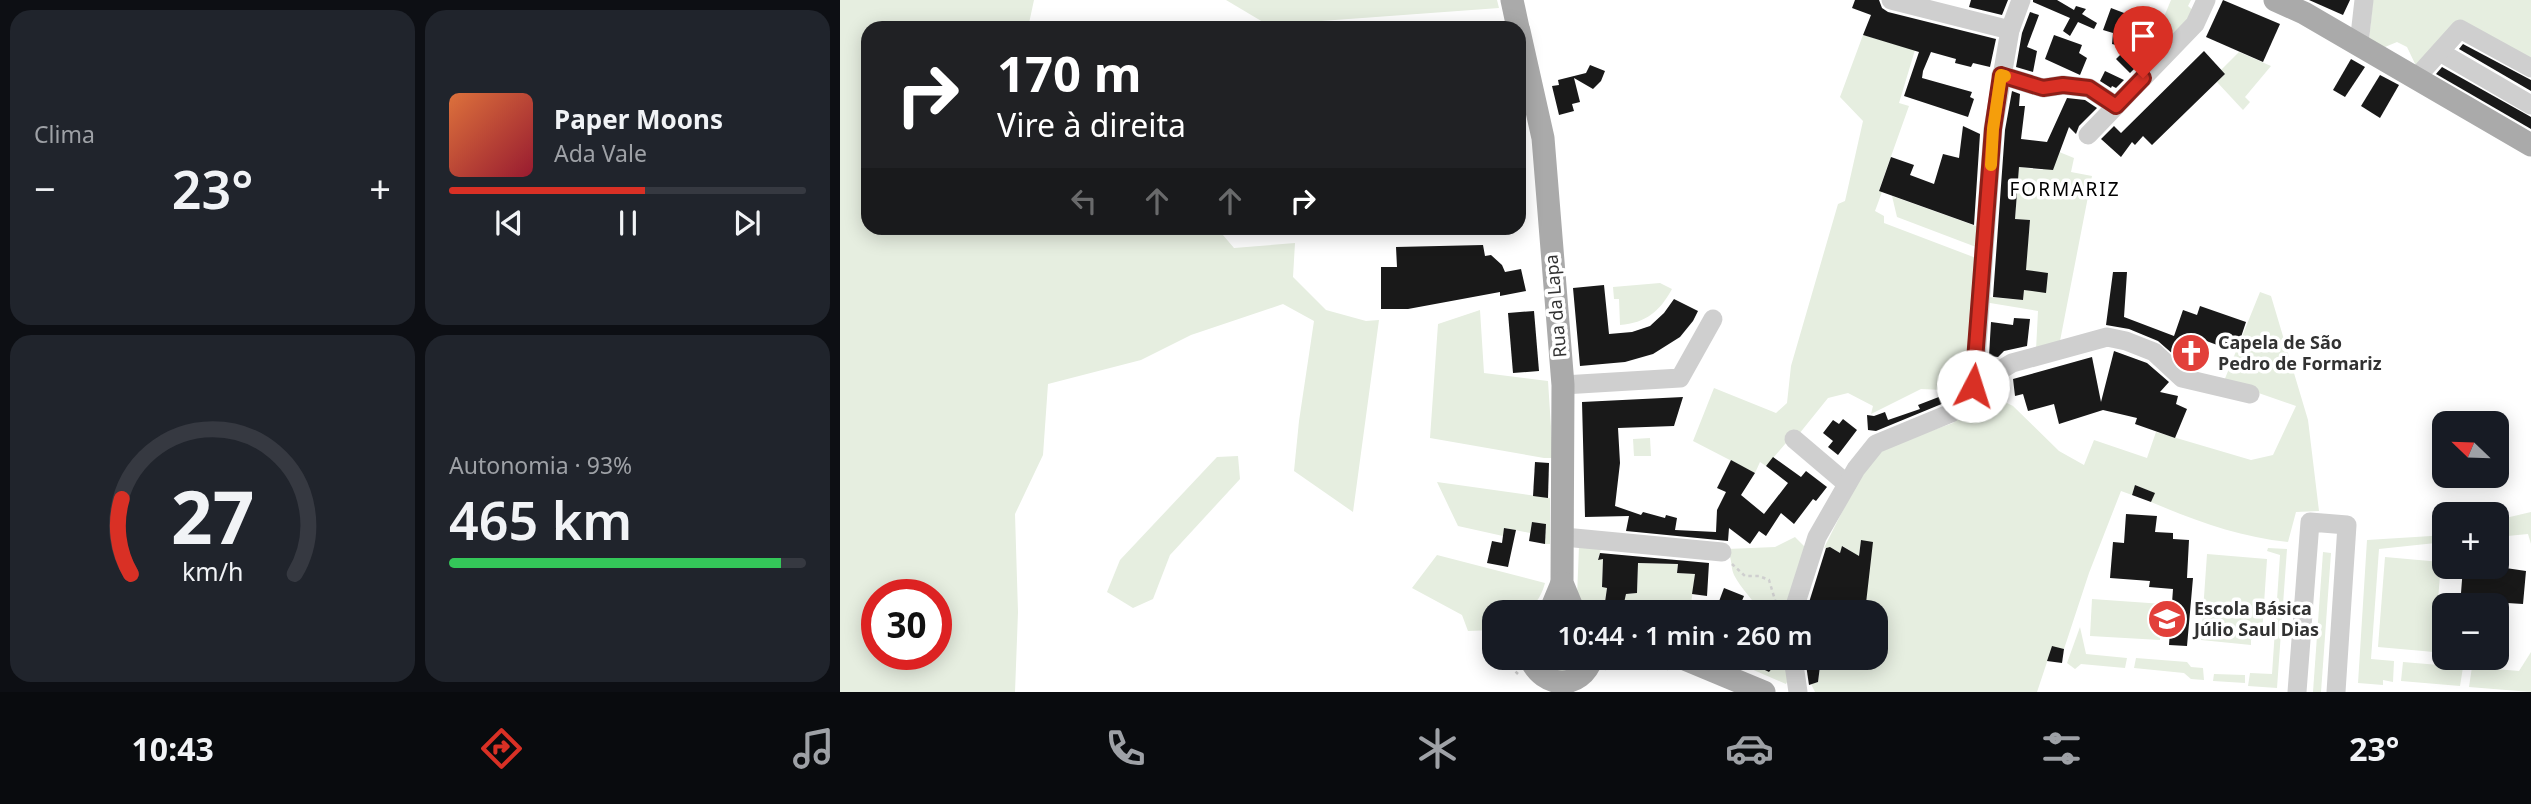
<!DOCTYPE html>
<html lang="pt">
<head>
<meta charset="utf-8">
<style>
  body { margin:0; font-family:"Noto Sans",sans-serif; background:#20242c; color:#f1f3f6; height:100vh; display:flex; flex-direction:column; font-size:26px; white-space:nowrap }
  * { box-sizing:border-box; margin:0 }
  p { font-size:23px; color:#9ea1a6 }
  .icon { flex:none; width:38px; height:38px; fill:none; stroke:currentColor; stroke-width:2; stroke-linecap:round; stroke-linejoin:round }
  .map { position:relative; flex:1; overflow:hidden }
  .panel { display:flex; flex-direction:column; gap:10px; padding:10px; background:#0d0f14; width:840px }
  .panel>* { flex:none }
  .guide { position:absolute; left:21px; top:21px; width:665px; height:214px; border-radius:21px; box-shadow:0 4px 18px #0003; background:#202124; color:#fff; overflow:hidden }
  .needle { width:46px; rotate:293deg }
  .tools { position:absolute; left:1592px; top:411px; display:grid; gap:14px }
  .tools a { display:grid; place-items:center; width:77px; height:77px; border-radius:14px; background:#171b24; box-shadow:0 4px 18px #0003; font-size:35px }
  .speed { position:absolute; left:21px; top:579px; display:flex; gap:14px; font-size:35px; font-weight:700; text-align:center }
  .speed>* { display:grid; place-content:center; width:91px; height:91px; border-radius:50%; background:#171b24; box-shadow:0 4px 18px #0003; line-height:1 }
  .speed .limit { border:10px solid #d22; background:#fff; color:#111 }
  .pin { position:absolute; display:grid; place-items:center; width:60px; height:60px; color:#fff; margin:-72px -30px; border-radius:50% 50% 50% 0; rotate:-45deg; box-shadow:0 0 7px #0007 }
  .pin .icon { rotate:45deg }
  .me { position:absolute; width:77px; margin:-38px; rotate:5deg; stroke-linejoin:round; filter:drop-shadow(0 0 5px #0008) }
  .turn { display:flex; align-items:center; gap:24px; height:147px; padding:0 21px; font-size:32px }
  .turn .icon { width:91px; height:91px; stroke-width:2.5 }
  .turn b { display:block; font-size:49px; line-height:60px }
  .lanes { display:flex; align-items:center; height:66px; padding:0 21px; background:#0003; justify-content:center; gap:35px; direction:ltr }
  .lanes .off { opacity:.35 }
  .big { font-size:52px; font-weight:600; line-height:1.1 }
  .panel .tile { flex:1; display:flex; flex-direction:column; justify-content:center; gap:10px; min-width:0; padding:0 24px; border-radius:21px; background:#20242c }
  .panel .dial { align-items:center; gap:0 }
  .dial svg { height:182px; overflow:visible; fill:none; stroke:#363941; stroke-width:7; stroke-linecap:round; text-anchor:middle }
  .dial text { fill:#f1f3f6; stroke:none }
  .song { display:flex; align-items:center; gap:21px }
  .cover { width:84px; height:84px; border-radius:10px; background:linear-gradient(135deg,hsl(20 70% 55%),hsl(350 70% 35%)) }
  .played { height:7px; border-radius:4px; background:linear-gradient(90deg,#d93025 55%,#363941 55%) }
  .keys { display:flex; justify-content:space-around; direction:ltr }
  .heat { display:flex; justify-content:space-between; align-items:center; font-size:38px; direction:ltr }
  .charge { height:10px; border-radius:5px; background:linear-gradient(90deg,#34c759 93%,#363941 0) }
  .panel .tiles { flex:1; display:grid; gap:10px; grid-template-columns:repeat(2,1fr) }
  .trip { position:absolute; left:642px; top:600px; width:406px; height:70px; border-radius:21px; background:#171b24; box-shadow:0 4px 18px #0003; font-weight:600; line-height:70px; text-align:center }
  .tab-bar { display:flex; height:112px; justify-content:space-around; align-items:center; background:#090b0e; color:#9ea1a6 }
  .tab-bar .icon { width:49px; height:49px }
  .tab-bar .selected { color:#d93025 }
  .tab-bar b { font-size:32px; color:#f1f3f6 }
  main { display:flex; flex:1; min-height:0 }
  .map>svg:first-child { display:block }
</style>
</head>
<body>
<main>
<section class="panel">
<div class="tiles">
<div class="tile"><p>Clima</p>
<div class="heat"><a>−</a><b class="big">23°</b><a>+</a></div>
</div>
<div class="tile">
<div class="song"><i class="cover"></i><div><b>Paper Moons</b><p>Ada Vale</p></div></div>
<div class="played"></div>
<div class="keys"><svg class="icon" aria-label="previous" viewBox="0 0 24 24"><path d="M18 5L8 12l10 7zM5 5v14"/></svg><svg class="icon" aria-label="pause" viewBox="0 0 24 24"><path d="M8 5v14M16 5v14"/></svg><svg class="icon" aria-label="next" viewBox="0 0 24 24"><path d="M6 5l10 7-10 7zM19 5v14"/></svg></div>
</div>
<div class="tile dial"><svg viewBox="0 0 100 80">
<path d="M14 69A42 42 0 1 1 86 69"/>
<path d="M14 69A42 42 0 0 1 10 36" stroke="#d93025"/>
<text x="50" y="56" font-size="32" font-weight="700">27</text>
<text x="50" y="72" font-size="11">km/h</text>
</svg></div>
<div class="tile"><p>Autonomia · 93%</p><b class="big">465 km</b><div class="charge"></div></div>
</div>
</section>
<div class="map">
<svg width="1691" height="692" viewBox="0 0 1691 692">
  <rect width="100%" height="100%" fill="#fff"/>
  <g fill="#e6eee0" fill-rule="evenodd">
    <path d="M0,0h194l-6,28h-160v200h349l17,20 61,-5 -2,34 33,33 40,11 13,-1 -26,192 -59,-41 5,-50 15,-100 -31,-17 -92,31 -50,25 -93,24 -5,71 -28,59 3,98 -3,80h-175zM37,595h59v59h-59z"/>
    <path d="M386,0h271l2,8 -231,17z"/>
    <path d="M1331,0h20l-3,6 7,6 -33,38 -13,-4 12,-22z"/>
    <path d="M1533,0h158v60l-71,-40 -42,50 -11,-23 -10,-5 -12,5 -16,-6z"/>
    <path d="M1023,35l52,15 -16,53 10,3 -30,84 3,2 -7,19 9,5v7l92,35 -10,104 -9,14 -14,14 -22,-1 -50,25 2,-8 -25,-13 -20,5 -29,36 -13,9 -20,23 -6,-4 -5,11 -62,-32 21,-53 62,25 11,-10 4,-37 47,-162 7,-3 18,-80 -23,-24z"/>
    <path d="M1399,52l32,14 -26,31 5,5 -7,8 -26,-28 8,-8 -4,-4z"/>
    <path d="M1207,147l27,11 -3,14 21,4 -32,165 -24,9 2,-39 -54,-9 4,-5 35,3 7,-79 -15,-2 4,-52 24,3z"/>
    <path d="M1052,196l84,30v21l-79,-30z"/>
    <path d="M820,283l12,6c-12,22 -26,34 -52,36l-1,-26h-5l-1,-12z"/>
    <path d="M1420,292l11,4 37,124 11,91 -23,1 -8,30c-49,-5 -92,-21 -137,-40l3,-9 -19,-8 -3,10 -11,-4 -32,82 -25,76 -12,-2 -15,45h-222l-4,-8 7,-2 3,-24h55v-29l5,-12 -16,-8 7,-66 -11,-3 -5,38 -4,-26 -9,-6 -3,7 -10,-6 -6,1 41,-82 18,-18 70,-25 24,-29 20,4 16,8 46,45 25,14 10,-25 53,18 9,-26 95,28 22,-5 23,-49 -72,-25z"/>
    <path d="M640,310l4,63 64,8 5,77h-9l-114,-20 8,-114z"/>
    <path d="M810,438l1,18h-17l-1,-17z"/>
    <path d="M398,456l2,23 -70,76 -17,44 -20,9 -26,-16 13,-32 97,-103z"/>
    <path d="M597,482l113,16v46h-5l1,-20 -14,-2 -2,11 -25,-5 -2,8 -45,-10z"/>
    <path d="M1691,512v32l-3,-10 -31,3v-17z"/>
    <path d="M1605,532v10l-66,7 -8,110 23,2 -1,21 -10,-2v5l-25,-2 9,-143 64,-4z"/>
    <path d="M955,537l12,12 -20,63h-27c-6,-12 -19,-23 -26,-37 -4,-9 -1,-14 -7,-26l48,-2z"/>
    <path d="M739,546l22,3 -3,10h5l-1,27 5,2 -3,21 18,3 4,-18 11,-1 1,-30 40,1 -1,9 18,1 -5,38h-98l-15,-15z"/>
    <path d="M1428,548l19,1 -10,139 -29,-2 2,-13 22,1 8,-119 -13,-4z"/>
    <path d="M1483,552l8,1 -10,139h-8z"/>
    <path d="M1367,554l60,5 -5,75 -4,-1 -7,7v5l-50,-5z"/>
    <path d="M597,555l108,28c-8,29 -23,29 -51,29v18l-26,1 -6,-16 -50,-27z"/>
    <path d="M1545,557l56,5 -7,90 -56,-5z"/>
    <path d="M1252,599l71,5 -3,36 -70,-4z"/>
    <path d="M1240,627l6,27 41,4 -2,10 -44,-4 -6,5 -8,-6z"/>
    <path d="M1691,652v40l-62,-5 3,-20 47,4z"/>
    <path d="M698,658h46l-5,8 -21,9z"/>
    <path d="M933,658h13l2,22 -2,4 -37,-16 -6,1 3,-8 23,11 4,-6z"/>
    <path d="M1296,658l51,4 4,5 12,1 1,12 -13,-1 -7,-6 -50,-5z"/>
    <path d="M1563,662l60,5 -3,19 -59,-5z"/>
    <path d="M1374,674l31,1v8l-32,-2z"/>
  </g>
  <g fill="#191919">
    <path d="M1015,0h24l3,8 6,4 108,27 -6,28 -17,-4 -2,4 -16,-4 1,-4 -25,-7 -8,19 -1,7 50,14 -2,5 4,2 -6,18 -64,-21 15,-44 -56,-17 8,-20 -19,-7z"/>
    <path d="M1131,0h37l-6,15 -33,-8z"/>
    <path d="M1193,0h24l17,10 2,-4 10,3 -4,5 15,9 -3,6 -16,-7 -8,14 -7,-5 7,-13 -37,-16z"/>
    <path d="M1383,0l57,24 -17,38 -57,-25z"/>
    <path d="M1469,0h41l-7,15z"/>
    <path d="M1271,8l21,8 -6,12 19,6 6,-14 10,4 -21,39 -10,10 -14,-14 11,-11 -15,-4 1,-11 -10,-3z"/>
    <path d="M1190,12l9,3 -12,32 10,4 -4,21 -17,-5 6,-34z"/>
    <path d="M1214,35l28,10 -3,8 8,5 -7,17 -35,-16z"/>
    <path d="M1623,44l68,36v11l-72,-42z"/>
    <path d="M1364,51l21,23 -73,71 -9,-9 -8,9 -3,-3 -11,15 -20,-18 13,-13 7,7z"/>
    <path d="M1511,59l14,8 -20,30 -12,-7z"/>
    <path d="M750,65l15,6 -4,10 -8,8 -19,-11 6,24 -8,2 2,7 -15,4 -7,-29 7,-1 -1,-5 28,-7z"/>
    <path d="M1602,67l89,50v12l-95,-55z"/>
    <path d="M1265,71l19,9 -8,8 -4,-2 -1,2 -11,-7z"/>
    <path d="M1540,75l19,10 -19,33 -19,-12z"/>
    <path d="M1172,91l8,3 -1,12h6l-4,33 26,3 20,-44 18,2 12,8 -18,18 -3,8 -7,-7 -16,43 -34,-3 -4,52 15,1 -4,50 22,3 -2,20 -22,-3 -1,10 -30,-3 12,-167z"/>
    <path d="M1123,126l17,8 -6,91 -95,-34 12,-34 23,8 -4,10 24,9 9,-30 16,4z"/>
    <path d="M643,245l2,11 6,-1 11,10 3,7 16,-3 5,22 -26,5v-4l-92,17h-27v-42h16l-1,-20z"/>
    <path d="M1273,272h14l-3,45 50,19 9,-26 14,5 3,-9 46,16 -10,30 -35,-13 -8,27 -11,-4 -24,-21 -29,-12 -23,-4z"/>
    <path d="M764,285l5,49 23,-2 18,-6 14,-13 10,-14 24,12 -5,10 -13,16 -27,17 -28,8 -45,4 -7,-78z"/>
    <path d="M694,311l5,60 -26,2 -5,-60z"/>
    <path d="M1174,318l16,1 -3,27 -23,5 -6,6 -9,-1 2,-34 22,3z"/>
    <path d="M1274,351l33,12 22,19 -9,10 18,4 -2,8 11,5 -12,29 -40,-14 2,-6 -34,-8 -44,14 -5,-20 -26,7 -5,-17 -8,2 -2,-17 79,-22 9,45z"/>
    <path d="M1104,395l2,5 -2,3 -68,28 -8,-1 -1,-15 7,1 11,-4 3,8 32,-11 -2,-4z"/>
    <path d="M843,397l-9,29 -56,2 2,35 -5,43 26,9 2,-3 22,6 1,-3 11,3 -2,12 41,2 1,-22 9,-18 -9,-4 14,-28 24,13 -14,22 23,19 24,-31 -22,-17 7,-9 28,20 5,-6 21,16 -11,14 -3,-2 -19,25 -13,-11 -15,23 -7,-5 -9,13 -21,-16 -1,13 -102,-10 3,-15 -44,1 -3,-115z"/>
    <path d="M1003,419l14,11 -19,25 -10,-8 5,-6 -10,-8 10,-13 6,4z"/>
    <path d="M695,462l14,1 -1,35 -15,-2z"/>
    <path d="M1295,485l20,8 -4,9 -19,-7z"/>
    <path d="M1286,514l31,2 -2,16 18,1v6l16,1 -2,38h6l-6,68 -18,-1 4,-56 -24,-2 1,-6 -40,-3 3,-36 11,1z"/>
    <path d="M692,522l14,2 -1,20 -16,-3z"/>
    <path d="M664,528l12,2 -8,37 -21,-4 5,-22 10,2z"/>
    <path d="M1021,540l12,2 -8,70h-59l20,-64 4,-1 10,6 2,-7 17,10z"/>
    <path d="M760,553l109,10 -2,33 -15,-2 3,-20 -18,-1 1,-9 -40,-1 -1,30 -11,1 -4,18h-13l-5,-3 3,-21 -5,-1 1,-28 -5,1z"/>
    <path d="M1623,567h36l27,4 -3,33 -16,-1 -2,23h-8v-20h-37z"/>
    <path d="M884,588l20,8 -3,7 22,9h-48z"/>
    <path d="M1212,646l12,3 -2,14 -15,-2z"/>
    <path d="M893,658h40v9l-4,5 -23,-11 -3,7 -8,-3z"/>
    <path d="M965,658h16l-3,24 -9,3z"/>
  </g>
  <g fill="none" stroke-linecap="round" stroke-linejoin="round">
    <g stroke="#cfcfcf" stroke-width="2.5" stroke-dasharray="3.5 3.5" stroke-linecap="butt">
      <path d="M892,564l13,12h14l10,4 9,30"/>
      <path d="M657,663l14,4 7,7"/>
      <path d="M765,669l20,-4 43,4"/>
    </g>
    <g stroke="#cfcfcf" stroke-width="19">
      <path d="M1051,0l119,30"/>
      <path d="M1519,44l5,-44"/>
      <path d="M1600,52l91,53"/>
      <path d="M1161,75l42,13 20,-3 26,3 27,18"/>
      <path d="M1576,78l44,-49 71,39"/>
      <path d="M1248,135l107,-111 11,-24"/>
      <path d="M723,385l117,-7 33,-59"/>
      <path d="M1134,386l38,-23 95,-26 19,4 28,11 28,26 68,16"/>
      <path d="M954,439l53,45"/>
      <path d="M724,537l158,15"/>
      <path d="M953,612l24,-75 39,-68 20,-25 75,-31 23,-27 19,-257 17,-99 11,-30"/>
      <path d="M652,647h2"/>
      <path d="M953,658l5,34"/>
      <path d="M1457,692l13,-170 37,3 -11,167"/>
    </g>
    <g stroke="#aaa" stroke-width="23">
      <path d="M672,0l6,28"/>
      <path d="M1435,0l29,13 227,132"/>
      <path d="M679,31l24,107 20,247 -1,198 12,29"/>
      <path d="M710,612l12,-29"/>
      <path d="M690,658c13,31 51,33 62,0"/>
      <path d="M842,658l82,34"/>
    </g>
  </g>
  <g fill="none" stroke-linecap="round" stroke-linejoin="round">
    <defs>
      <path id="route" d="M1133,386l20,-257 8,-54 42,13 20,-3 26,3 27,18 27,-28"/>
    </defs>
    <use href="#route" stroke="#8d1f18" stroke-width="18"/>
    <use href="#route" stroke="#d93025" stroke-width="12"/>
    <path stroke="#f59e0b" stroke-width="12" d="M1151,165l2,-36 8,-54 4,1"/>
  </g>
  <defs>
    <symbol id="church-disc" viewBox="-11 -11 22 22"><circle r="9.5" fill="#e2403a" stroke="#fff"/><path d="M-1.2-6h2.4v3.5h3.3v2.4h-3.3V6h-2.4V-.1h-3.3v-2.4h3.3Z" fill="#fff"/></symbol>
    <symbol id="school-disc" viewBox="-11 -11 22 22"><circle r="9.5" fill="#e2403a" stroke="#fff"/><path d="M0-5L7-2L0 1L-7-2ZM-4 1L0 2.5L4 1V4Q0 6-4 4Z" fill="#fff"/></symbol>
  </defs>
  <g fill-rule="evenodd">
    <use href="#church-disc" x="1329" y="331" width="44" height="44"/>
    <use href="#school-disc" x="1305" y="597" width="44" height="44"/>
  </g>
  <g text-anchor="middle" stroke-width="7" stroke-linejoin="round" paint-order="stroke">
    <g font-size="18" fill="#323232" stroke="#fff">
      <text transform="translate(716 306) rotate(-95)" y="6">Rua da Lapa</text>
    </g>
    <g font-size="18" font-weight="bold" fill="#323232" stroke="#fff" text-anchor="start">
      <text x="1378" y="349">Capela de São<tspan x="1378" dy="21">Pedro de Formariz</tspan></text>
      <text x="1354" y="615">Escola Básica<tspan x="1354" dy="21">Júlio Saul Dias</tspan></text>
    </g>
    <g font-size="19" letter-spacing="2" fill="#000" stroke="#fff">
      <text x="1225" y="196">FORMARIZ</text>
    </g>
  </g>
</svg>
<div class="tools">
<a><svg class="needle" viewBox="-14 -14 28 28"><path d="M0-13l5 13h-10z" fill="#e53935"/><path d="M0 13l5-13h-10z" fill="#9ea1a6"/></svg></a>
<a>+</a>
<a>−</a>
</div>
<div class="speed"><div class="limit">30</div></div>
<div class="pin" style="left:1303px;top:78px;background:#d93025"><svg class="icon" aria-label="arrive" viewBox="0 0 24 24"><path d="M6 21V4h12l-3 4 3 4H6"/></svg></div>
<svg class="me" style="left:1133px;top:386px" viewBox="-20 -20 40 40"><circle r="19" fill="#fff"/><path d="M0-13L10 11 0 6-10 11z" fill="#d93025"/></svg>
<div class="trip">10:44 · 1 min · 260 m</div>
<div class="guide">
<div class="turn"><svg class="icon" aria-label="right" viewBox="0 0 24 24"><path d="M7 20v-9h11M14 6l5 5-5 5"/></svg><div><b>170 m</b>Vire à direita</div></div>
<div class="lanes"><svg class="icon off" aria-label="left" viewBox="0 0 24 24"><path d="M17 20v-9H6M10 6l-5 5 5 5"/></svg><svg class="icon off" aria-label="ahead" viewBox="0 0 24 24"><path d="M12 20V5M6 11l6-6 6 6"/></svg><svg class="icon off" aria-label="ahead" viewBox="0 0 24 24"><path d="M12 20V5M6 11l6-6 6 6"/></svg><svg class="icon" aria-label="right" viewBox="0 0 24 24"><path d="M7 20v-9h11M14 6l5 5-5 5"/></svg></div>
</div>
</div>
</main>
<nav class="tab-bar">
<b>10:43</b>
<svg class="icon selected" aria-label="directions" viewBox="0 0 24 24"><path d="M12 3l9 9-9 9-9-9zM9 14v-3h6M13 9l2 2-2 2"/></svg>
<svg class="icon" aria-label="music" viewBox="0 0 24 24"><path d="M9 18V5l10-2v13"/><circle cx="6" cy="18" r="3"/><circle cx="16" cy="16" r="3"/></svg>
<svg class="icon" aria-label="phone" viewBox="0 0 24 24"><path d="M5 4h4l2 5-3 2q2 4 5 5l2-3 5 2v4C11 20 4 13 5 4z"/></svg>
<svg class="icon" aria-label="climate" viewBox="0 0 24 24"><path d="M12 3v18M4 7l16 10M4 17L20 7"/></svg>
<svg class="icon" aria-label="car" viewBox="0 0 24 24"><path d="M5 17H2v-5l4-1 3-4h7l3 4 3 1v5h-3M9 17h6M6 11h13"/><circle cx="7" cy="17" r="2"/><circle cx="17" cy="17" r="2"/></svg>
<svg class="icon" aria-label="filters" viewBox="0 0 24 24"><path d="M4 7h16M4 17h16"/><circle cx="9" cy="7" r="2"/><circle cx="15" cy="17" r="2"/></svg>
<b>23°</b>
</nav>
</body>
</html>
